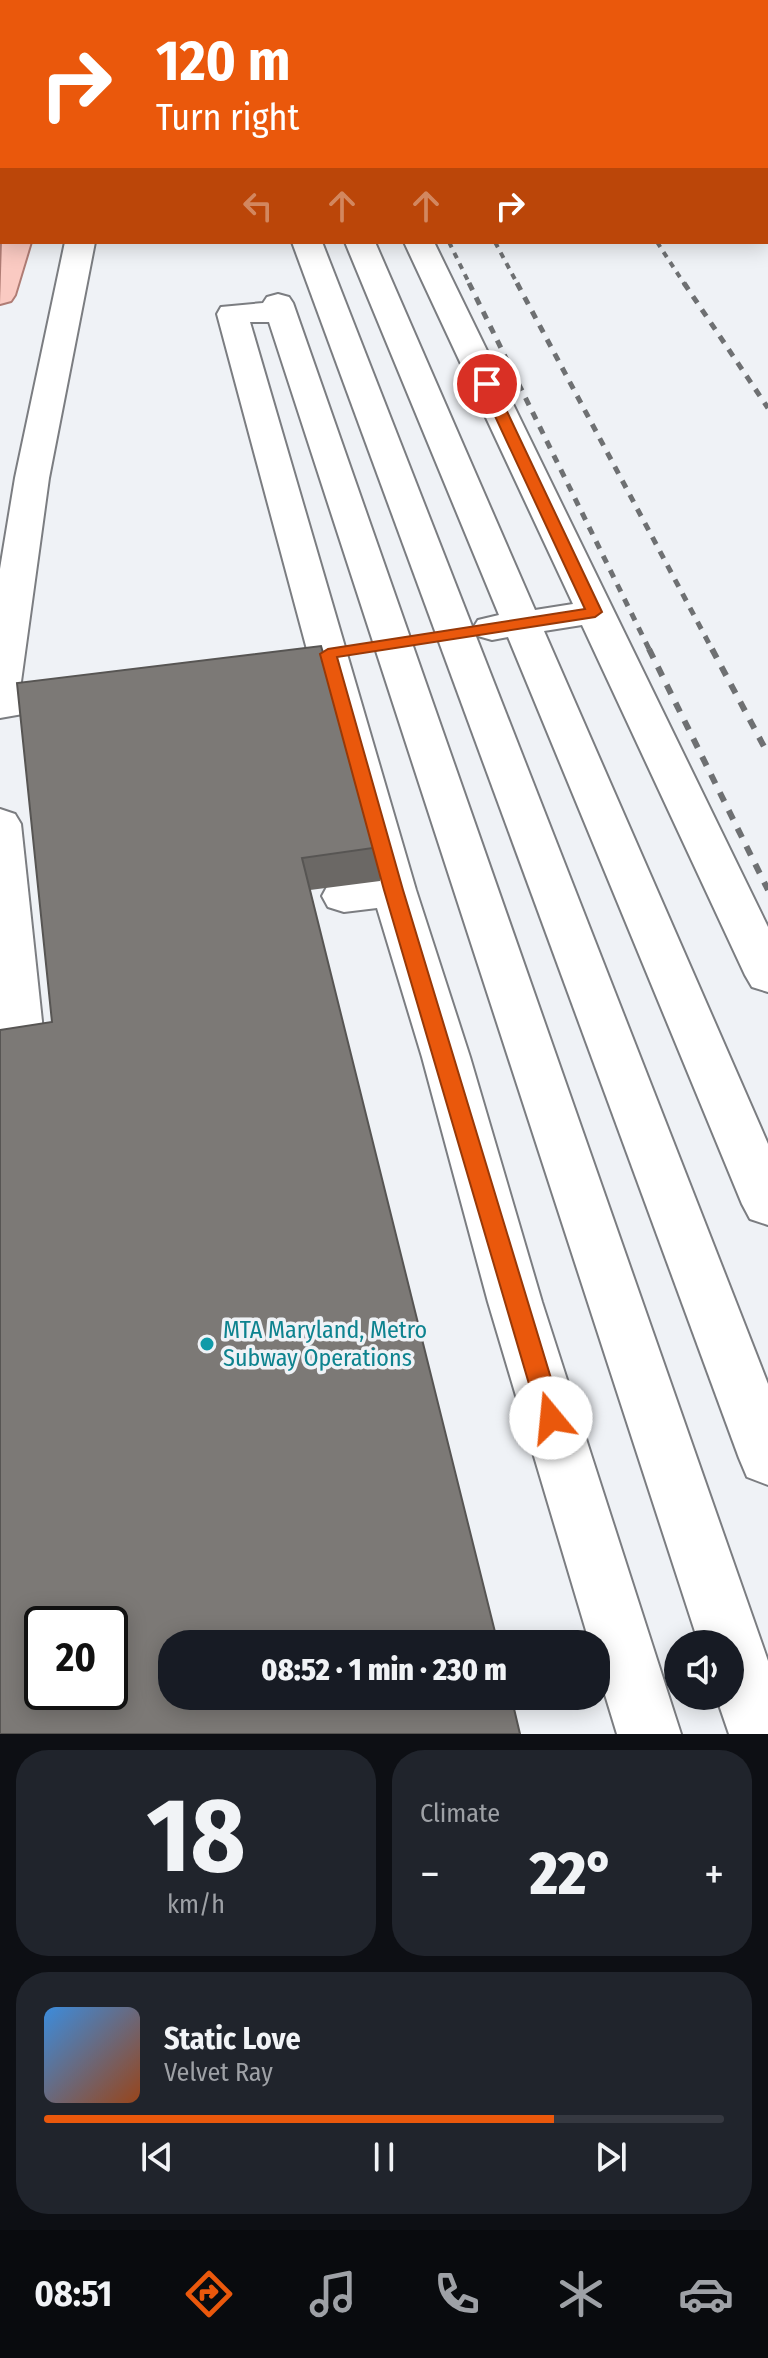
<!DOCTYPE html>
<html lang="en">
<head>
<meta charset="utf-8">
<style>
  body { margin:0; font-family:"Fira Sans Condensed",sans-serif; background:#20242c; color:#f1f3f6; height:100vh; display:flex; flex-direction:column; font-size:30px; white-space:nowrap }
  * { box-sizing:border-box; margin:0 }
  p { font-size:26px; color:#9ea1a6 }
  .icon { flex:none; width:44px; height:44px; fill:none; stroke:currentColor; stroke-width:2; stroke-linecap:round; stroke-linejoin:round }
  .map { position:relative; height:1734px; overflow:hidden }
  .panel { display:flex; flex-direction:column; gap:16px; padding:16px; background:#0d0f14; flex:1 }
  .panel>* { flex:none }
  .banner { position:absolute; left:0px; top:0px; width:768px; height:244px; box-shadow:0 4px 20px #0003; background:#ea580c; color:#fff; overflow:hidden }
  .tools { position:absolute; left:664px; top:1630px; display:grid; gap:16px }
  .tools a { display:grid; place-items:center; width:80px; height:80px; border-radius:50%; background:#171b24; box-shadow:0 4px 20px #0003; font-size:40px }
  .speed { position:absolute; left:24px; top:1606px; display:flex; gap:16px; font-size:40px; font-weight:700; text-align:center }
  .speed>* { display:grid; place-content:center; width:104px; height:104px; border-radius:50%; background:#171b24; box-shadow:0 4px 20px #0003; line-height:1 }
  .speed .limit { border:4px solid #111; border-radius:12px; background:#fff; color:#111 }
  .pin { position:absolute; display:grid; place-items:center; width:68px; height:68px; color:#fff; margin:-34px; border:4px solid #fff; border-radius:50%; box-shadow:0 2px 8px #0007 }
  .me { position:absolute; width:88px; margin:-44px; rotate:343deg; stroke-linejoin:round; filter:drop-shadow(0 0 6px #0008) }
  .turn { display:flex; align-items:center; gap:28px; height:168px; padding:0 24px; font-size:36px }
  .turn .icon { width:104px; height:104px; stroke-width:2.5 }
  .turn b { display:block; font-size:56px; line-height:68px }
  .lanes { display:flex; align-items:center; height:76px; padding:0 24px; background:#0003; justify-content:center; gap:40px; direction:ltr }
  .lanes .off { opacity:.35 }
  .big { font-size:60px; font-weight:800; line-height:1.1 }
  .panel .widget { flex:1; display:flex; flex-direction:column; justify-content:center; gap:12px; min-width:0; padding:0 28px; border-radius:32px; background:#20242c }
  .panel .dial { align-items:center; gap:0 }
  .dial b { font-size:104px; line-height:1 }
  .song { display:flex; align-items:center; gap:24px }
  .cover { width:96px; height:96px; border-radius:12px; background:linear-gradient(135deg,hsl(210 70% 55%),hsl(20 70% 35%)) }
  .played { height:8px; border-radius:4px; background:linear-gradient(90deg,#ea580c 75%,#363941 75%) }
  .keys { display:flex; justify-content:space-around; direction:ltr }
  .heat { display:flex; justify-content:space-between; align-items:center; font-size:44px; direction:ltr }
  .panel .tiles { flex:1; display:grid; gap:16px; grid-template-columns:1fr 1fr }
  .widget:last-child { grid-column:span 2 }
  .trip { position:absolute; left:158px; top:1630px; width:452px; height:80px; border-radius:32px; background:#171b24; box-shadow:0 4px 20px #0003; font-weight:800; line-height:80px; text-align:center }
  .menu { display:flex; height:128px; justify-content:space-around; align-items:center; background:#090b0e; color:#9ea1a6 }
  .menu .icon { width:56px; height:56px }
  .menu .selected { color:#ea580c }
  .menu b { font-size:36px; color:#f1f3f6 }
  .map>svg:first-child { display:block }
</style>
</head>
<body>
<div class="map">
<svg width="768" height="1734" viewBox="0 0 768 1734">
  <rect width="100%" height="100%" fill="#eff2f6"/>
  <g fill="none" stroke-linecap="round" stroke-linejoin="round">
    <defs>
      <g id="minor">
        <rect x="144" y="0" width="24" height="2"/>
        <rect x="0" y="9" width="2" height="14"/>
        <path d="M65,242h30l-46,236 -29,211 57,-9 14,4 6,9 -6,9 -91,16v-149l15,-91z"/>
        <path d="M292,242h30l446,1142v101l-21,-8 -8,-19z"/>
        <path d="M345,242h30l160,368 38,-6 -169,-362h30l334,685v65l-16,-5 -7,-12 -163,-350 -38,6 224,513v81l-18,-6 -8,-15 -234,-567 -16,3 -14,-4 -5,-8 5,-8 21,-5z"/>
        <path d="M278,294l11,3 4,6 475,1358v73h-39l-13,-38h14v-52h-31l-430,-1322h-19l166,568 54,167 72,245 139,432h-64l-21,-69v-21h-6l-102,-342 -66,-245 -45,-149 -33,4 -16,-5 -6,-11 6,-11 40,-8 -151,-563 4,-7 42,-4 4,-6z"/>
        <path d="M0,809l15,5 6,10 23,216 -7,13 -17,5 -17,-5 -3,-6z"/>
      </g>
      <g id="major">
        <path d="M12,0h24l-25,2z"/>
        <rect x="77" y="0" width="24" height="2"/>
        <path d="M2,241l29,1 -16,53 -4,6 -11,3z"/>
      </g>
    </defs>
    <use href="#minor" stroke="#7b7d81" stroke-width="4"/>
    <use href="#major" stroke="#af7c74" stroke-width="4"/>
    <use href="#minor" fill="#fff" fill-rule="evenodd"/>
    <use href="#major" fill="#facac2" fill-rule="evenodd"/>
    <g stroke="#6e7072" stroke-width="4" stroke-dasharray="6 6" stroke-linecap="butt">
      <path d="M449,242l21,43"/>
      <path d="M495,242l23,43"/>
      <path d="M657,242l28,43"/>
    </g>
    <g stroke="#6e7072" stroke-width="5" stroke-dasharray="8 8" stroke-linecap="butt">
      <path d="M469,283l181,368"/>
      <path d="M517,283l196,368"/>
      <path d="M684,283l84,125"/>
    </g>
    <g stroke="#6e7072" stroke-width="6" stroke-dasharray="10 10" stroke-linecap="butt">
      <path d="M649,649l119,241"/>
      <path d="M712,649l56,105"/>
    </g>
  </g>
  <g fill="#6b6865">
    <rect x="766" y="36" width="2" height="51"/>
    <rect x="766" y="101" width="2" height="45"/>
    <path d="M321,646l59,201v34l-70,9 -258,132z"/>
  </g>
  <g fill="#7c7976" stroke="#575553" stroke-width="2" fill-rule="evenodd">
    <rect x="766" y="36" width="2" height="12"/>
    <path d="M768,52v16l-2,-1v-14z"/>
    <rect x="766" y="101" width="2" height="27"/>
    <path d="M321,646l59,201 -78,11 196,786h-326v52h339l9,38h-520v-704l52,-8 -35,-339zM42,1624h68v68h-68z"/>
  </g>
  <path fill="#ea580c" stroke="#983908" stroke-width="2" d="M487,380l7,4 108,228 -7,5 -258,40 66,233 160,528 -4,7 -8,3 -9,-3 -3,-7 -155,-528 -64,-236 8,-5 257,-40 -105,-225z"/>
  <circle fill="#0f9aa8" stroke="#eff2f6" stroke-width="3" cx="207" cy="1344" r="8"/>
  <g text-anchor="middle" stroke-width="7" stroke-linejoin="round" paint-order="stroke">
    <g font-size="24" fill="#0d838f" stroke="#eff2f6" text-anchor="start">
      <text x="223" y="1338">MTA Maryland, Metro<tspan x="223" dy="28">Subway Operations</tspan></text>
    </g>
  </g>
</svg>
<div class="tools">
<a><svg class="icon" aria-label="sound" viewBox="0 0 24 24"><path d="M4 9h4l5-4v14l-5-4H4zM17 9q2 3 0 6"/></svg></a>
</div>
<div class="speed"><div class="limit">20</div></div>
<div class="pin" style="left:487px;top:384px;background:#d93025"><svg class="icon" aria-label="arrive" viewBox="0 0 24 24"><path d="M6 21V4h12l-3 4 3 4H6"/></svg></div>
<svg class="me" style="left:551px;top:1418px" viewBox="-20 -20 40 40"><circle r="19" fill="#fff"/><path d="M0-13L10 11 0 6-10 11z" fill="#ea580c"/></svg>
<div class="trip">08:52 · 1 min · 230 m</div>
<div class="banner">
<div class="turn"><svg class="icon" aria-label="right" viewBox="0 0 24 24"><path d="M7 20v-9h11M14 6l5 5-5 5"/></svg><div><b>120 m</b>Turn right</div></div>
<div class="lanes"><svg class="icon off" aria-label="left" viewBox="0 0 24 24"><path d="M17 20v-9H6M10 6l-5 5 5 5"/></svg><svg class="icon off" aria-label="ahead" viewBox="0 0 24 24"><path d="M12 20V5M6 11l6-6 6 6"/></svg><svg class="icon off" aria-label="ahead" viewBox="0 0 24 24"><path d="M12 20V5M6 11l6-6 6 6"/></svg><svg class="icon" aria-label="right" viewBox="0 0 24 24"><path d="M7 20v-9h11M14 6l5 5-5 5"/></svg></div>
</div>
</div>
<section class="panel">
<div class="tiles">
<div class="widget dial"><b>18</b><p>km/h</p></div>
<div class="widget"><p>Climate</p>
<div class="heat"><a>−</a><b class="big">22°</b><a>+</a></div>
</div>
<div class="widget">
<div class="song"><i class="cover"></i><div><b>Static Love</b><p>Velvet Ray</p></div></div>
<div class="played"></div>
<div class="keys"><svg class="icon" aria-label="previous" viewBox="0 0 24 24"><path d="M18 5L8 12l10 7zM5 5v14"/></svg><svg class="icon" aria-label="pause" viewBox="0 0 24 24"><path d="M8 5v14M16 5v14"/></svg><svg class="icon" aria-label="next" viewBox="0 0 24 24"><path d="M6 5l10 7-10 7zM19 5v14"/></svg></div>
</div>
</div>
</section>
<nav class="menu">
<b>08:51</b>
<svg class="icon selected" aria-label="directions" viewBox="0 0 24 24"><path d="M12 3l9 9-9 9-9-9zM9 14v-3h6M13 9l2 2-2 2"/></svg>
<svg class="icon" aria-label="music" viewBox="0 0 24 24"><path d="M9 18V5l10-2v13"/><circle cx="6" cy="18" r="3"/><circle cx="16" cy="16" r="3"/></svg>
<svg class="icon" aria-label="phone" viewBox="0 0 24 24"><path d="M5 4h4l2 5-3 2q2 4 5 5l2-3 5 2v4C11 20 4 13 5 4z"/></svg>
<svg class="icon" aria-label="climate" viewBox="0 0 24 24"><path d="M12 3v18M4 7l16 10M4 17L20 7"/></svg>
<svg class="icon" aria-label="car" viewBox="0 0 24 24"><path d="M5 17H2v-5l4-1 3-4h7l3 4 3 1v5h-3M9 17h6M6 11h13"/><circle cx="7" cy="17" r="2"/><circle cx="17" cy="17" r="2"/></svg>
</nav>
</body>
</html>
